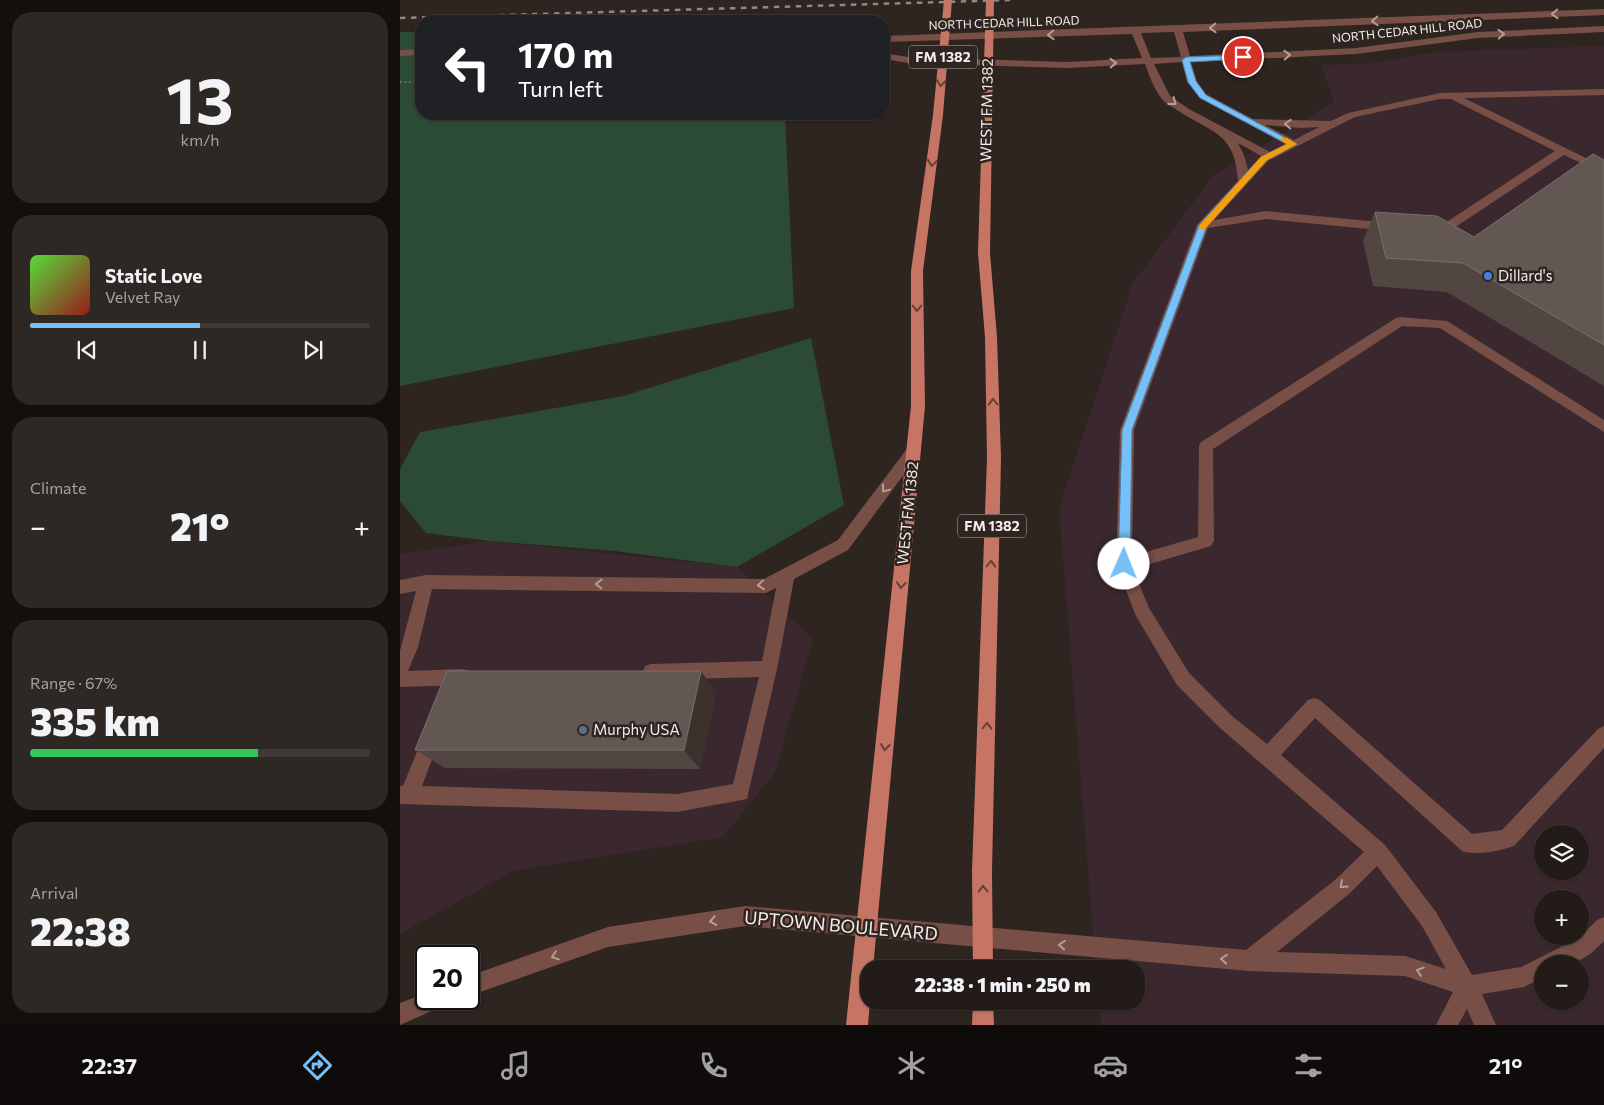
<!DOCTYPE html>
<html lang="en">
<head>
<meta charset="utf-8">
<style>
  body { margin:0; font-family:Commissioner,sans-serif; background:#2e2825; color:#f1f3f6; height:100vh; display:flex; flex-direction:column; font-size:19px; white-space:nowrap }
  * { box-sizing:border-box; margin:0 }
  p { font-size:16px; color:#a2a1a2 }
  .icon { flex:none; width:28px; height:28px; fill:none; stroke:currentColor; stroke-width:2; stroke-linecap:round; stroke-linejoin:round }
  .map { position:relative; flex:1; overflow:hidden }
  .sheet { display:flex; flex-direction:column; gap:12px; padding:12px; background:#130f0d; width:400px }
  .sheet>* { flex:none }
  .guide { position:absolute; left:15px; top:15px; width:475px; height:105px; border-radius:20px; box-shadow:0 1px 4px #0004,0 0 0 1px #3f3937; background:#202124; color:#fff; overflow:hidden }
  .tools { position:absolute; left:1134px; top:825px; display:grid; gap:10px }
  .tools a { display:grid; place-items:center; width:55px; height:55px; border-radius:50%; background:#221b18; box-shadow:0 1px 4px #0004,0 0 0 1px #3f3937; font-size:25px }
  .speed { position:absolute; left:15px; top:945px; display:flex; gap:10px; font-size:25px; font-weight:700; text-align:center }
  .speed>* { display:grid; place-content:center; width:65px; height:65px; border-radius:50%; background:#221b18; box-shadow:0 1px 4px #0004,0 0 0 1px #3f3937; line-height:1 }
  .speed .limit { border:2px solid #111; border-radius:8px; background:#fff; color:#111 }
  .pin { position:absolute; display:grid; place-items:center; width:42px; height:42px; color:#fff; margin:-21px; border:2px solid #fff; border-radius:50%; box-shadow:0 1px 5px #0007 }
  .me { position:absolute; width:55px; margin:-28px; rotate:1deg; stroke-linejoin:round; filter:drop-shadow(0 0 4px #0008) }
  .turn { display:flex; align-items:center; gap:18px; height:105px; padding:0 20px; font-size:22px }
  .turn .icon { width:65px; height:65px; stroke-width:2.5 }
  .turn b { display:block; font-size:35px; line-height:42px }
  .big { font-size:38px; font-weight:800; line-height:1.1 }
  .sheet .widget { flex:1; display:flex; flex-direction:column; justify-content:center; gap:8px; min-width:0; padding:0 18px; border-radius:20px; background:#2e2825 }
  .sheet .dial { align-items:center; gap:0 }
  .dial b { font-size:65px; line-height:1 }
  .song { display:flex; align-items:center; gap:15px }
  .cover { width:60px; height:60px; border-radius:8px; background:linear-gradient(135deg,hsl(110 70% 55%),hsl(0 70% 35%)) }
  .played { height:5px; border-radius:2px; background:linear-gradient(90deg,#77bff7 50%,#3f3937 50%) }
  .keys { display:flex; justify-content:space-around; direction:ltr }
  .heat { display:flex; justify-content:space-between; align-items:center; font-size:28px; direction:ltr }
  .charge { height:8px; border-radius:4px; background:linear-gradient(90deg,#34c759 67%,#3f3937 0) }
  .trip { position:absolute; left:460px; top:960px; width:285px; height:50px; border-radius:20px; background:#221b18; box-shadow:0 1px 4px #0004,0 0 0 1px #3f3937; font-weight:800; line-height:50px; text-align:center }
  .tabs { display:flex; height:80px; justify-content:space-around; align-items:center; background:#0e0b0a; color:#a2a1a2 }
  .tabs .icon { width:35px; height:35px }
  .tabs .on { color:#77bff7 }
  .tabs b { font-size:22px; color:#f1f3f6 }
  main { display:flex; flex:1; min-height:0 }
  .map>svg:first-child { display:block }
</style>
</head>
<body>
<main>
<section class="sheet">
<div class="widget dial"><b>13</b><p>km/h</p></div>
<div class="widget">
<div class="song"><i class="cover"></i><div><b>Static Love</b><p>Velvet Ray</p></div></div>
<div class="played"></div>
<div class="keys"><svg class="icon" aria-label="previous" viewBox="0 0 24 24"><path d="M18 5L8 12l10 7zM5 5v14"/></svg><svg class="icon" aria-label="pause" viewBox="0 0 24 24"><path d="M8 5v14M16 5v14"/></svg><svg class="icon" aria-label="next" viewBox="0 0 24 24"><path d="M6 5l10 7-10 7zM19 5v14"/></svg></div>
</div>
<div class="widget"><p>Climate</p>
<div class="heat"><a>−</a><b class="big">21°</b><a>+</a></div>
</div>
<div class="widget"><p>Range · 67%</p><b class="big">335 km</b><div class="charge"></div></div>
<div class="widget"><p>Arrival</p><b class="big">22:38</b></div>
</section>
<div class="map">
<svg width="1204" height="1025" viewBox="0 0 1204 1025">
  <rect width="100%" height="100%" fill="#2e2420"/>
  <g fill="#3b282e" fill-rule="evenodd">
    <path d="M1204,46v979h-503l-2,-24h37v-32h-40l-37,-461 74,-225 79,-106 122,-75 -13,-37 53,-2 61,-11zM1142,834h38v37h-38zM1142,899h38v37h-38zM1142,964h38v37h-38z"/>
    <path d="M90,541l247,26 76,72 -38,133 -52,65 -210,34 -113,63v-380z"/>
  </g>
  <g fill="#2c4b35">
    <path d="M0,32h21v82h364l9,194 -394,78z"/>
    <path d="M411,338l33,167 -107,62 -122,-16 -125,-10 -64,-8 -26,-32v-32l20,-37 203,-36z"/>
  </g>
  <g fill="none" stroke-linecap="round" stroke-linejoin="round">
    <path stroke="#6f6662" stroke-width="2" stroke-dasharray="2 2.5" stroke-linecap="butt" d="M0,82h21"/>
    <g fill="#774f46" fill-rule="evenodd">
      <path d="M1204,9v6l-421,17 7,24 166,-8 122,-16 126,-6v6l-126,6 -122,16 -165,8 6,20 9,12 47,25 78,2 17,-8 92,-20 164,-4v6l-140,3 140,69v7l-40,-19 -113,75h-24l-2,-3 2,-3 18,-1 110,-72 -104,-52h-11l-85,18 -87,44 -54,59 52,-9 124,12 6,4 -6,4 -124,-12 -58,9 -74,202 -2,126 66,-19 1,-91 2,-4 195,-124 4,-1 47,4 157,99v12l-164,-104 -38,-2 -189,123 1,92 -3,5 -78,23 16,39 40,65 43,43 35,28 41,-44 6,-2 6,2 152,134 30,-4 96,-101 6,-3v22l-90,98c-14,5 -38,10 -52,5l-147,-133 -34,37 104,90 51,67 36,63 49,-8 58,-29 18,-18 7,-3v24c-22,23 -31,23 -62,23v14l-18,9 -42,7 14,31h-22l-7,-16 -9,16h-22l17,-33 -48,-16 -156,-5 -504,-45 -137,21 -139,49v-20l139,-49 137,-21 501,44 89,-70 29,-28 -144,-124 -43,-43 -41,-69 -20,-51 4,-135 77,-205 41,-44c-3,-50 -27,-48 -61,-71 -5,-3 -12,-7 -15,-11 -8,-10 -13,-24 -17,-35l-78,4 -159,-5 -24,-4v-6l24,4 159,5 75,-4 -10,-24 -248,8v-6zM774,32l7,25 -30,1 -10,-25zM782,62l5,20 13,16 85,46 -15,8 -81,-43 -19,-13 -16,-32zM865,125l36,3 18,-1 -25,13zM838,143l23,13 -13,14 -4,-15zM977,866l45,60 24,43 -41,-13 -128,-4 72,-58z"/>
      <path d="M21,49v6l-21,1v-6z"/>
      <path d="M514,444l5,2 2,4 -2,4 -71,96 -54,29 -17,90 -30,130 -70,13 -277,-8v-18h3l22,-54 6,-3 6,3 3,6 -18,48 255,8 56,-10 26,-107 -108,3 -6,-2 -2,-6 2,-6 6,-2 111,-3 14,-73 -10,5 -334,-4 -14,58 -10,24 55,-2 6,2 3,6 -3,6 -6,2 -63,2v-36l16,-60 -16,3v-14l26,-5 338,4 74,-39 71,-94z"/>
      <path d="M26,993v6h20l-3,7 -43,19v-22z"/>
    </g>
    <g fill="#c67564" fill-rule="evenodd">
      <path d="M544,0h8l-9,115 -20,156 2,135 -52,563h-4l1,32 -2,24h-22l65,-619v-135l22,-156z"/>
      <path d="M586,0h8l-4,253 7,84 4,121 -9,413 1,98h-20l-1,-98 15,-413 -2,-121 -7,-84z"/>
      <path d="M573,1001h20l1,24h-22z"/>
    </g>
    <path stroke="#918885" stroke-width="2.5" stroke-dasharray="5.5 5.5" stroke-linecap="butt" d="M0,18l612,-18"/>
  </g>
  <g fill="#514642">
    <path d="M1204,160v226l-157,-94 -74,-6 -10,-45 12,-29 99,25z"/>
    <path d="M316,692l-16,77 -255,-1 -30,-18z"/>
  </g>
  <path fill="#3c312d" d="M301,671l15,21 -16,77 -16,-19z"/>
  <g fill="#635754" stroke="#7a6f6b">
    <path d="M1193,154l11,6v185l-141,-82 -77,-5 -11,-46 62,4 37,21z"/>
    <path d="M47,671h254l-17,79h-269z"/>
  </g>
  <defs><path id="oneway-chevron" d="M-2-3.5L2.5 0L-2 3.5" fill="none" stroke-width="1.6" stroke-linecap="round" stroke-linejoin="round" transform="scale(1.25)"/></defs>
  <g stroke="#b69e98">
    <use href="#oneway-chevron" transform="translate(1155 14) rotate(178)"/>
    <use href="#oneway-chevron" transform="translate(975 21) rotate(178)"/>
    <use href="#oneway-chevron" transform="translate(813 28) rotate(178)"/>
    <use href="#oneway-chevron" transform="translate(1101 34) rotate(-3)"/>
    <use href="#oneway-chevron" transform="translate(651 35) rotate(178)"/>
    <use href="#oneway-chevron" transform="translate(887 55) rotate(-3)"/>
    <use href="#oneway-chevron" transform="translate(713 63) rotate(-2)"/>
    <use href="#oneway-chevron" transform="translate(773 102) rotate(37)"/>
    <use href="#oneway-chevron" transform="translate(888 124) rotate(-176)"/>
    <use href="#oneway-chevron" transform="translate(485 489) rotate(127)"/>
    <use href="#oneway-chevron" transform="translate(199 584) rotate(-179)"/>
    <use href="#oneway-chevron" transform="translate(361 585) rotate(174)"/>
    <use href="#oneway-chevron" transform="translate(943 885) rotate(138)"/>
    <use href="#oneway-chevron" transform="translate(313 921) rotate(171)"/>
    <use href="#oneway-chevron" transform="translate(662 945) rotate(-175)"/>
    <use href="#oneway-chevron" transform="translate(155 956) rotate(161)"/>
    <use href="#oneway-chevron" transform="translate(824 959) rotate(-175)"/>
    <use href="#oneway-chevron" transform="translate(1020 971) rotate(-161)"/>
  </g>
  <g stroke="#634038">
    <use href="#oneway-chevron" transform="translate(541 83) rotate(95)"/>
    <use href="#oneway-chevron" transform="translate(532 163) rotate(98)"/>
    <use href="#oneway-chevron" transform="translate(517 308) rotate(90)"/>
    <use href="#oneway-chevron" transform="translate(593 402) rotate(-92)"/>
    <use href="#oneway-chevron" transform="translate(591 564) rotate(-88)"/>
    <use href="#oneway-chevron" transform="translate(501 585) rotate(96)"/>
    <use href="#oneway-chevron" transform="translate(587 726) rotate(-88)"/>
    <use href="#oneway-chevron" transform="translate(485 747) rotate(96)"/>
    <use href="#oneway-chevron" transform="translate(583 889) rotate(-91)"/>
  </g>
  <path fill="#77bff7" stroke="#4d7ca1" d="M845,55v3l-2,1 -53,3 6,19 10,14 91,49 -30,16 -60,66 -75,204 -2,134 -2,4h-8l-2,-4 4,-134 77,-205 62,-68 26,-13 -87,-46 -12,-16 -6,-22 4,-3z"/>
  <path fill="#f59e0b" d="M882,138h5l10,6 -30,16 -62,69h-6v-3l62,-69 26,-13 -5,-3z"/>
  <circle fill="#3f7fe0" stroke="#2e2420" stroke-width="2" cx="1088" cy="276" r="5"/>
  <circle fill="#5c6f8a" stroke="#2e2420" stroke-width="2" cx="183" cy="730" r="5"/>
  <g text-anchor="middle" stroke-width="5" stroke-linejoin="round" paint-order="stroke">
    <g font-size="12" fill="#f4ecea" stroke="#2e2420">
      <text transform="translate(604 23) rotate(-2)" y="4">NORTH CEDAR HILL ROAD</text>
      <text transform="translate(1007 31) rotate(-6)" y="4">NORTH CEDAR HILL ROAD</text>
    </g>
    <g fill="#2e2420" stroke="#b9b0ad" stroke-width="1">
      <rect x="509" y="45.5" width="68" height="23" rx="4"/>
      <rect x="558" y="514.5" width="68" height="23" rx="4"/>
    </g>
    <g font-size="14" font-weight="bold" fill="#f4ecea">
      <text x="543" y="62">FM 1382</text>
      <text x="592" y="531">FM 1382</text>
    </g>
    <g font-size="15" fill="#f4ecea" stroke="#2e2420">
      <text transform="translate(587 110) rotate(-89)" y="5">WEST FM 1382</text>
      <text transform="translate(508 513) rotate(-84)" y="5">WEST FM 1382</text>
    </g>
    <g font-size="15" fill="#f4ecea" stroke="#2e2420" text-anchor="start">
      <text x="1098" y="281">Dillard's</text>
      <text x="193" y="735">Murphy USA</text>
    </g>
    <g font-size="18" fill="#f4ecea" stroke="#2e2420">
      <text transform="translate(441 926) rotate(5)" y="6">UPTOWN BOULEVARD</text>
    </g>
  </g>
</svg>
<div class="tools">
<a><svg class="icon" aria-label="layers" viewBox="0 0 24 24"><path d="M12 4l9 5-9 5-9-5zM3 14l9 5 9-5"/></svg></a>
<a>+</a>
<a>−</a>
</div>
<div class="speed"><div class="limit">20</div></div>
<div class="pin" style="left:843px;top:57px;background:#d93025"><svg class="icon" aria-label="arrive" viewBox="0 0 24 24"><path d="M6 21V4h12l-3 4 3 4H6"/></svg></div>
<svg class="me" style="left:724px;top:564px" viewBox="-20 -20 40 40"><circle r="19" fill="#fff"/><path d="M0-13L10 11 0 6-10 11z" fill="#77bff7"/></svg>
<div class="trip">22:38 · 1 min · 250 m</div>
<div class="guide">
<div class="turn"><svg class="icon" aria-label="left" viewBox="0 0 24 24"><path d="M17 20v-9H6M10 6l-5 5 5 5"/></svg><div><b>170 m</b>Turn left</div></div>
</div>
</div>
</main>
<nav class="tabs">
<b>22:37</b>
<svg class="icon on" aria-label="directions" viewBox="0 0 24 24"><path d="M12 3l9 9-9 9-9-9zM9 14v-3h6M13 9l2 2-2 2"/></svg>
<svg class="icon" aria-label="music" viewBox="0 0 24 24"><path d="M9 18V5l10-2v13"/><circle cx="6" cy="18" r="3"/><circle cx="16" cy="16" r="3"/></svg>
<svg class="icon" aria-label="phone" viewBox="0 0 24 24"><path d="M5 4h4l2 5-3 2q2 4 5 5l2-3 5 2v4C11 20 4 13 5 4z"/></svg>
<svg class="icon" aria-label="climate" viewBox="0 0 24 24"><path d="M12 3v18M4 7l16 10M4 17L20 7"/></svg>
<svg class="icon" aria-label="car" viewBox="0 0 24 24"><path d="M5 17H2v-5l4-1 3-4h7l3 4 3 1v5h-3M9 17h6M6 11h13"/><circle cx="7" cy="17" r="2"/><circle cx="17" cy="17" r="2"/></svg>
<svg class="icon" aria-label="filters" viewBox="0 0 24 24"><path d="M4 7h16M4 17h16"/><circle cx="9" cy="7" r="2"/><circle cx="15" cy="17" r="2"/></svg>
<b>21°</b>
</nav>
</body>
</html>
